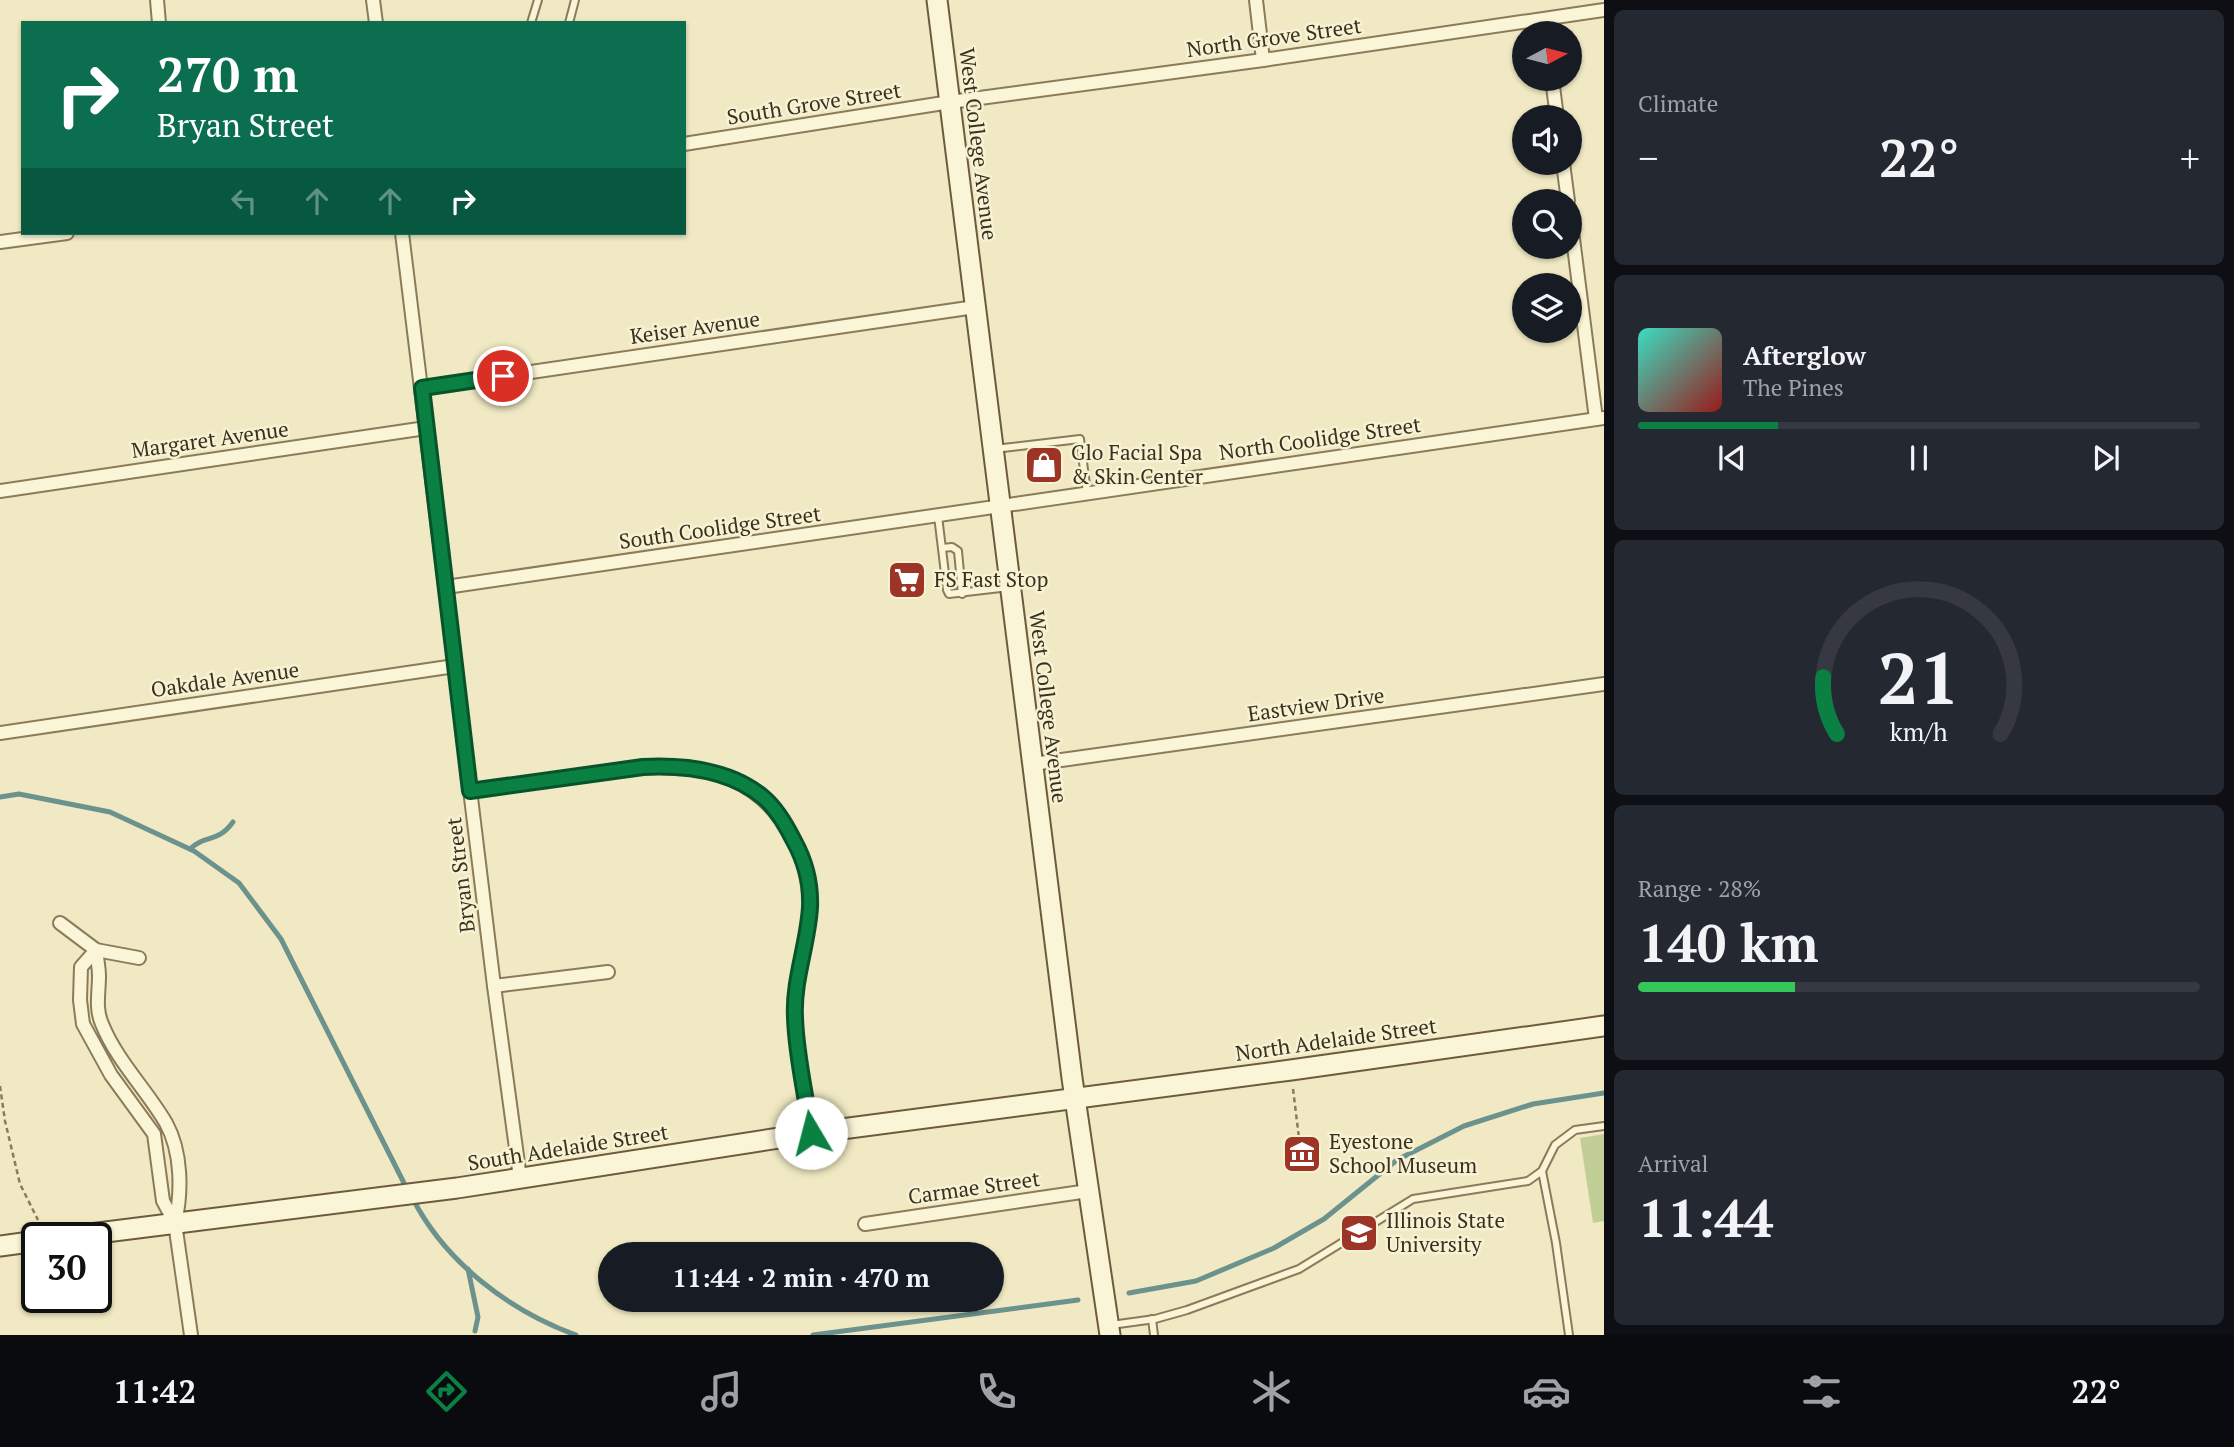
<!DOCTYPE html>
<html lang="en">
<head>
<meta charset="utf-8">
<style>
  body { margin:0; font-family:"PT Serif",serif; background:#242831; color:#f1f3f6; height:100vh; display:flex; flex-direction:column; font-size:26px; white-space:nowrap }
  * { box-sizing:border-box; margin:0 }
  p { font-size:23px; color:#9ea1a6 }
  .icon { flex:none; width:38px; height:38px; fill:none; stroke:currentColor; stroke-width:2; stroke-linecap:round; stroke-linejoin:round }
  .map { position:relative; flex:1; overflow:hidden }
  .drawer { display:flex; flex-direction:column; gap:10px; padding:10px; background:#0d0f14; width:630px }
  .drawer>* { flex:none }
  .banner { position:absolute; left:21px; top:21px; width:665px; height:214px; border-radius:0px; box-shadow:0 2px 5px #0004; background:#0b6e4f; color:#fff; overflow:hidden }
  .needle { width:46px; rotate:83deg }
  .tools { position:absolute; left:1512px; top:21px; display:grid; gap:14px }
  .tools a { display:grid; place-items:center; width:70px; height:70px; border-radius:50%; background:#171b24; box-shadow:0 2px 5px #0004; font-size:35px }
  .speed { position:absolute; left:21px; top:1222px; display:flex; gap:14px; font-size:35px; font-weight:700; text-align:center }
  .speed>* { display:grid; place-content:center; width:91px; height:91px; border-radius:50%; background:#171b24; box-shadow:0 2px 5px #0004; line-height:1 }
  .speed .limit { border:4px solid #111; border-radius:10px; background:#fff; color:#111 }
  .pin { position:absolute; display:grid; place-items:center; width:60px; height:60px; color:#fff; margin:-30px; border:4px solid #fff; border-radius:50%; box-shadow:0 2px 7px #0007 }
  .me { position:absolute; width:77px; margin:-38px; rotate:352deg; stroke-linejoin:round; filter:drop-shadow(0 0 5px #0008) }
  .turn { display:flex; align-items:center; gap:24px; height:147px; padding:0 21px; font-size:32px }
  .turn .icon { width:91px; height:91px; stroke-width:2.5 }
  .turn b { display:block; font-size:49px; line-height:60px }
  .lanes { display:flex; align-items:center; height:66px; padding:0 21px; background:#0003; justify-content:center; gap:35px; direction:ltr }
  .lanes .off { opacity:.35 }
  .big { font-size:52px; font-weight:600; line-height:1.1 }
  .drawer .tile { flex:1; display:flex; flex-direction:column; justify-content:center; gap:10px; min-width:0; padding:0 24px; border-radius:10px; background:#242831 }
  .drawer .dial { align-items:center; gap:0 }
  .dial svg { height:182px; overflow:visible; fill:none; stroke:#363941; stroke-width:7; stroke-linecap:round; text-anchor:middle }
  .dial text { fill:#f1f3f6; stroke:none }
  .song { display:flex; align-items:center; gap:21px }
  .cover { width:84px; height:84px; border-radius:10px; background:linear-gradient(135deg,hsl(170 70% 55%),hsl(0 70% 35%)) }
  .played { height:7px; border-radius:4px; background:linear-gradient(90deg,#0b8043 25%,#363941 25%) }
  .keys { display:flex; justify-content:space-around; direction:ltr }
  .heat { display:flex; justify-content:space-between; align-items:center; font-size:38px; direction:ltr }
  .charge { height:10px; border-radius:5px; background:linear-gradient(90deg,#34c759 28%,#363941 0) }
  .trip { position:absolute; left:598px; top:1242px; width:406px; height:70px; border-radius:35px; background:#171b24; box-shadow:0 2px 5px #0004; font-weight:600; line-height:70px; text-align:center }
  .tab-bar { display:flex; height:112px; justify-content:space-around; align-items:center; background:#090b0e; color:#9ea1a6 }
  .tab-bar .icon { width:49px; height:49px }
  .tab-bar .on { color:#0b8043 }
  .tab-bar b { font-size:32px; color:#f1f3f6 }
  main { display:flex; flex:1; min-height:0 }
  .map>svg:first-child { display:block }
</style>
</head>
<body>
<main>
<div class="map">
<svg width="1604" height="1335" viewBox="0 0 1604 1335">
  <rect width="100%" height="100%" fill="#f0e9c3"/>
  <path fill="#c1cf96" d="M1604,1134v87l-11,2 -13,-85z"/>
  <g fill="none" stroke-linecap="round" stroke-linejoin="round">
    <g stroke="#6c928d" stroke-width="5">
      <path d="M0,797l19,-3 91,18 84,39 45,32 42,56 127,252"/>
      <path d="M190,849c15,-15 27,-5 43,-27"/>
      <path d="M413,1199c33,64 97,112 163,136"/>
      <path d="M468,1269l10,48 -3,14"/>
      <path d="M1129,1293l67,-12 78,-33 50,-29 73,-59 67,-34 69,-22 71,-11"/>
      <path d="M813,1335l265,-35"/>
    </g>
    <defs>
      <g id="lane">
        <path d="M531,23l7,-23"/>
        <path d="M569,23l6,-23"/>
        <path d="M994,449l86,-10 7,54"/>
        <path d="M938,516l9,74 2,4 60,-7"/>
        <path d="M942,548l10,-1 6,4 4,43"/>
        <path d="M1542,1171l14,72 13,92"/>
        <path d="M1152,1319l2,16"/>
        <path d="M1111,1325l44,-6 32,-9 112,-41 114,-70 115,-18 14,-10 13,-26 20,-15 29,-4"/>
      </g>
      <g id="street">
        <path d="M157,0l2,23"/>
        <path d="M373,0l3,23"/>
        <path d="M1256,0l7,60"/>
        <path d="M1552,79l5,38"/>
        <path d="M684,144l266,-42 313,-42 341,-50"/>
        <path d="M1563,163l5,38"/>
        <path d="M1570,215l26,204"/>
        <path d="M402,233l92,753 26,192"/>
        <path d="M0,242l67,-9"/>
        <path d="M422,388l553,-81"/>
        <path d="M0,491l426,-63"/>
        <path d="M446,587l1158,-169"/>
        <path d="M0,733l455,-67"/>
        <path d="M1033,764l571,-80"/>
        <path d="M470,791l173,-24c67,-3 118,11 151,73 11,21 17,43 16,67 -2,37 -17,73 -15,110 1,39 11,78 16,116"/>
        <path d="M60,923l36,27 43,8"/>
        <path d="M96,950c1,8 3,18 3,26 0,17 -4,32 3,48 15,37 44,65 64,99 16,29 16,69 9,100l-12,-22 -9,-67 -43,-59 -28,-51 -3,-24 1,-33z"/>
        <path d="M494,986l114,-14"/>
        <path d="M175,1223l16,112"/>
        <path d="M865,1224l223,-33"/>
      </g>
      <g id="secondary">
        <path d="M937,0l135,1078 38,257"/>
        <path d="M66,1237l391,-49 354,-55 480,-63 313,-44"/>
        <path d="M0,1246l37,-5"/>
      </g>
    </defs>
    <use href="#lane" stroke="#8b7b59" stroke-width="10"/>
    <use href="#street" stroke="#8b7b59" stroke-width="16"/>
    <use href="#secondary" stroke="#6d5b3c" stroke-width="23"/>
    <g stroke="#8b7b59" stroke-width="2.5" stroke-dasharray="5 3.5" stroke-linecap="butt">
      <path d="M0,1086l5,35 15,63 18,36"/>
      <path d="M1293,1089l6,49"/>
    </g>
    <use href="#lane" stroke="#faf5d7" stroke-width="6"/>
    <use href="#street" stroke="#faf5d7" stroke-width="12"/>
    <use href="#secondary" stroke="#faf5d7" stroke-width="19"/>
  </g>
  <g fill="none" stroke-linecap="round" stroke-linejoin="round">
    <defs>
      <path id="route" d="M503,376l-81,12 48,403 173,-24c40,-2 88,3 121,31 13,11 22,27 30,43 11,20 17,43 16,66 -2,37 -17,73 -15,110 1,39 11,78 16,116"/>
    </defs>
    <use href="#route" stroke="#07532c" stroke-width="18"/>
    <use href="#route" stroke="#0b8043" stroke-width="12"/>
  </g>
  <defs>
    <symbol id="shop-square" viewBox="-11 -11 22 22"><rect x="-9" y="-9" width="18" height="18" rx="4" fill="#9d3526" stroke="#f7f2d3"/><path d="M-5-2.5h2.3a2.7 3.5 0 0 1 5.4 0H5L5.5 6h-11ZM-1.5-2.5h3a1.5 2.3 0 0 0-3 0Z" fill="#fff"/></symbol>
    <symbol id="supermarket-square" viewBox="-11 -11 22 22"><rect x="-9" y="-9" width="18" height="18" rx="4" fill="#9d3526" stroke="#f7f2d3"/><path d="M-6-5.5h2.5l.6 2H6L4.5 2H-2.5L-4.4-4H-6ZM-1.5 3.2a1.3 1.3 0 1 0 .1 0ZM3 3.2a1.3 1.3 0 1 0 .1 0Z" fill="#fff"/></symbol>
    <symbol id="museum-square" viewBox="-11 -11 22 22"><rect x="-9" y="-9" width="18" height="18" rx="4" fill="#9d3526" stroke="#f7f2d3"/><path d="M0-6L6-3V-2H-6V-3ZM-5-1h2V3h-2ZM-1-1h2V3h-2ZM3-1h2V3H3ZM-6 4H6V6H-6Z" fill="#fff"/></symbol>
    <symbol id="university-square" viewBox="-11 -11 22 22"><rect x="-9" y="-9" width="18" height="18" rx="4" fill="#9d3526" stroke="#f7f2d3"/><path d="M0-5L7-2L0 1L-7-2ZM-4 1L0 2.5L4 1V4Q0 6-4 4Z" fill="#fff"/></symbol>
  </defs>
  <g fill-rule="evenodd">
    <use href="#shop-square" x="1022" y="443" width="44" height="44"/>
    <use href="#supermarket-square" x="885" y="558" width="44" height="44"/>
    <use href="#museum-square" x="1280" y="1132" width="44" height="44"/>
    <use href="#university-square" x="1337" y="1211" width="44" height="44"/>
  </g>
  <g text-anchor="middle" stroke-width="5" stroke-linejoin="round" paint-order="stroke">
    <g font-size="21" fill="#3b301e" stroke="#f7f2d3">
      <text transform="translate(1274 38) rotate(-8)" y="7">North Grove Street</text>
      <text transform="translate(814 104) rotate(-9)" y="7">South Grove Street</text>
      <text transform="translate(978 144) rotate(83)" y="7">West College Avenue</text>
      <text transform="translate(695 328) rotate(-8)" y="7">Keiser Avenue</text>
      <text transform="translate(1320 439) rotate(-8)" y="7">North Coolidge Street</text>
      <text transform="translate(210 440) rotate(-8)" y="7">Margaret Avenue</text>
      <text transform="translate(720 528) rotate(-8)" y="7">South Coolidge Street</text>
      <text transform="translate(225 680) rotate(-8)" y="7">Oakdale Avenue</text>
      <text transform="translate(1316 705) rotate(-8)" y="7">Eastview Drive</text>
      <text transform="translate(1048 707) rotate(83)" y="7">West College Avenue</text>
      <text transform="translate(461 875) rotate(-97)" y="7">Bryan Street</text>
      <text transform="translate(1336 1040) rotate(-8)" y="7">North Adelaide Street</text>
      <text transform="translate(568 1148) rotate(-9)" y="7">South Adelaide Street</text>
      <text transform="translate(974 1188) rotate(-8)" y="7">Carmae Street</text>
    </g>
    <g font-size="21" fill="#3b301e" stroke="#f7f2d3" text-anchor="start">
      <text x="1071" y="460">Glo Facial Spa<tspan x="1071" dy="24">&amp; Skin Center</tspan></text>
      <text x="934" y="587">FS Fast Stop</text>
      <text x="1329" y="1149">Eyestone<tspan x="1329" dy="24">School Museum</tspan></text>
      <text x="1386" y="1228">Illinois State<tspan x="1386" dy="24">University</tspan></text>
    </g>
  </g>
</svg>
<div class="tools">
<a><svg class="needle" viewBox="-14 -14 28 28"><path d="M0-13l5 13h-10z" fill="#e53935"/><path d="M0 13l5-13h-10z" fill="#9ea1a6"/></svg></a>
<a><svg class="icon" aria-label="sound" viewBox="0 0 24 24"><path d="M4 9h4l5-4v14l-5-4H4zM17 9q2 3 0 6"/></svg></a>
<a><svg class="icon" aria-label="search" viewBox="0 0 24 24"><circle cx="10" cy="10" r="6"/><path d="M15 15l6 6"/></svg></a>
<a><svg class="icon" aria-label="layers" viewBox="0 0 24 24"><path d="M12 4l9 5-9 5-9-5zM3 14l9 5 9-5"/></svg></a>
</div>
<div class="speed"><div class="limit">30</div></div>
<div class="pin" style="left:503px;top:376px;background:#d93025"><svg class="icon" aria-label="arrive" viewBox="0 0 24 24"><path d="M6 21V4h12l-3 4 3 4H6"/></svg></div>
<svg class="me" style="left:811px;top:1133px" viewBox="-20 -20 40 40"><circle r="19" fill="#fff"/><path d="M0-13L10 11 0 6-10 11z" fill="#0b8043"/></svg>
<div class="trip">11:44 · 2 min · 470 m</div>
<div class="banner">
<div class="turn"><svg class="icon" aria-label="right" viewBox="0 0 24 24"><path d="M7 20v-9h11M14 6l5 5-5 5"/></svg><div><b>270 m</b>Bryan Street</div></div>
<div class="lanes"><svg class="icon off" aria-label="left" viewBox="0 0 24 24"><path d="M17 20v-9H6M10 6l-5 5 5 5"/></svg><svg class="icon off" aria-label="ahead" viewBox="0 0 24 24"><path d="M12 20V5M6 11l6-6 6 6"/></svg><svg class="icon off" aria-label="ahead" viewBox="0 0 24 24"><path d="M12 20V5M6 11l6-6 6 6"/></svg><svg class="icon" aria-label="right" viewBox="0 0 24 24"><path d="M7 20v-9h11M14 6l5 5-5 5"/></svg></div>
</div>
</div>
<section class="drawer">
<div class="tile"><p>Climate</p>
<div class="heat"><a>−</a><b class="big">22°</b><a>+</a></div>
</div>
<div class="tile">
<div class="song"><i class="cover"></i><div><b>Afterglow</b><p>The Pines</p></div></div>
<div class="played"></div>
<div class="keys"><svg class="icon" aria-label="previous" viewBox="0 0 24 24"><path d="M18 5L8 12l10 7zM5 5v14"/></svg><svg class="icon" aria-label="pause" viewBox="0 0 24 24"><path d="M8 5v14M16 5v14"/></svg><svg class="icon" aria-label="next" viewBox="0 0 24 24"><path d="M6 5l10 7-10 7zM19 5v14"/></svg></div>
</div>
<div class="tile dial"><svg viewBox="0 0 100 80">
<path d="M14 69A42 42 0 1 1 86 69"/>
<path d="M14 69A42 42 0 0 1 8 44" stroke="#0b8043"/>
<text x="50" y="56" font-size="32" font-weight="700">21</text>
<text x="50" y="72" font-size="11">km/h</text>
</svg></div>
<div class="tile"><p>Range · 28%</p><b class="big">140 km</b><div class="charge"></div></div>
<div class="tile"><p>Arrival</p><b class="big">11:44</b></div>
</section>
</main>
<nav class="tab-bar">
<b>11:42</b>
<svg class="icon on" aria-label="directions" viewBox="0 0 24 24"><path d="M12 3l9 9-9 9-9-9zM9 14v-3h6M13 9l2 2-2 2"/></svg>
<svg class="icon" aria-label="music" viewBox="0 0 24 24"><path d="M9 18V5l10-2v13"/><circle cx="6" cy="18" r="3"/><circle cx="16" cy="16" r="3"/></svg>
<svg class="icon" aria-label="phone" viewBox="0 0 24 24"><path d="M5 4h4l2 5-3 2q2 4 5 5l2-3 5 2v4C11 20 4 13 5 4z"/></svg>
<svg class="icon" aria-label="climate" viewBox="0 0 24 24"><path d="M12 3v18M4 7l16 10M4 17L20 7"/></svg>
<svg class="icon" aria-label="car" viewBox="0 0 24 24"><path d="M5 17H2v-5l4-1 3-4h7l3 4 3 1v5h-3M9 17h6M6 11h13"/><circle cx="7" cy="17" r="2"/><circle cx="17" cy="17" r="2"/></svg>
<svg class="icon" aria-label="filters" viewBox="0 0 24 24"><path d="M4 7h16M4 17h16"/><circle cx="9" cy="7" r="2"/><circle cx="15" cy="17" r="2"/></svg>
<b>22°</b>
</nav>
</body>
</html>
